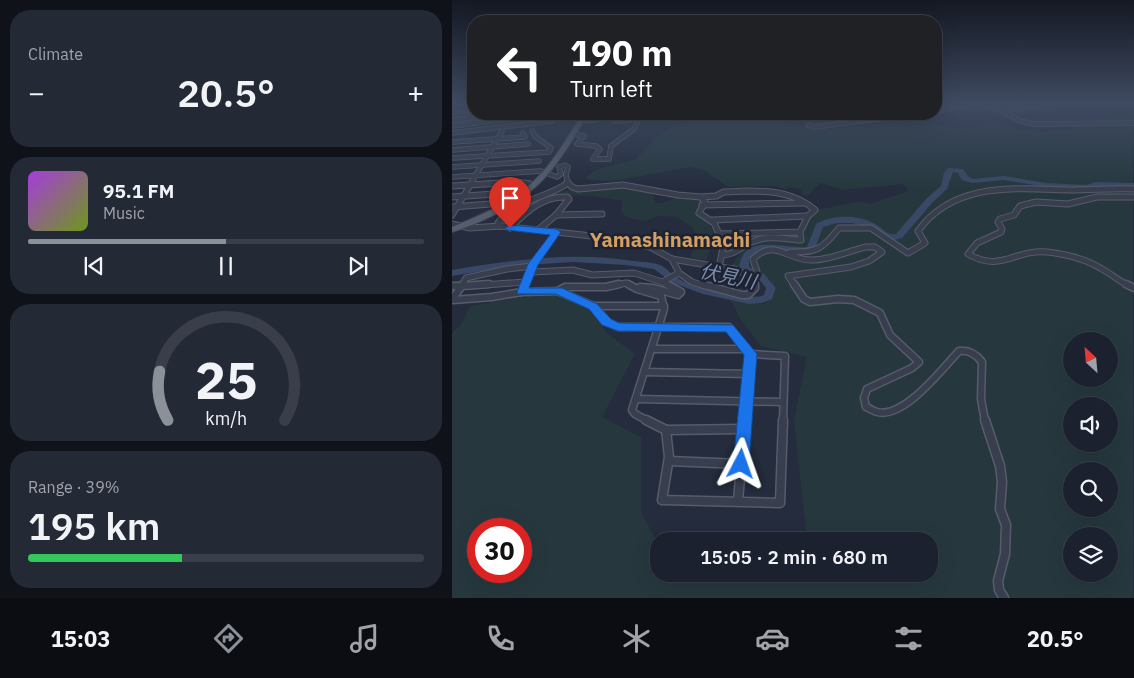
<!DOCTYPE html>
<html lang="en">
<head>
<meta charset="utf-8">
<style>
  body { margin:0; font-family:"IBM Plex Sans","Noto Sans JP",sans-serif; background:#242936; color:#f1f3f6; height:100vh; display:flex; flex-direction:column; font-size:19px; white-space:nowrap }
  * { box-sizing:border-box; margin:0 }
  p { font-size:16px; color:#a0a3aa }
  .icon { flex:none; width:28px; height:28px; fill:none; stroke:currentColor; stroke-width:2; stroke-linecap:round; stroke-linejoin:round }
  .map { position:relative; flex:1; overflow:hidden }
  .panel { display:flex; flex-direction:column; gap:10px; padding:10px; background:#0f1219; width:452px }
  .panel>* { flex:none }
  .top-card { position:absolute; left:15px; top:15px; width:475px; height:105px; border-radius:20px; box-shadow:0 5px 20px #0002,0 0 0 1px #393e4a; background:#202124; color:#fff; overflow:hidden }
  .needle { width:32px; rotate:334deg }
  .fabs { position:absolute; left:611px; top:332px; display:grid; gap:10px }
  .fabs a { display:grid; place-items:center; width:55px; height:55px; border-radius:50%; background:#1b212e; box-shadow:0 5px 20px #0002,0 0 0 1px #393e4a; font-size:25px }
  .speed { position:absolute; left:15px; top:518px; display:flex; gap:10px; font-size:25px; font-weight:700; text-align:center }
  .speed>* { display:grid; place-content:center; width:65px; height:65px; border-radius:50%; background:#1b212e; box-shadow:0 5px 20px #0002,0 0 0 1px #393e4a; line-height:1 }
  .speed .limit { border:8px solid #d22; background:#fff; color:#111 }
  .pin { position:absolute; display:grid; place-items:center; width:42px; height:42px; color:#fff; margin:-51px -21px; border-radius:50% 50% 50% 0; rotate:-45deg; box-shadow:0 0 5px #0007 }
  .pin .icon { rotate:45deg }
  .me { position:absolute; width:55px; margin:-28px; rotate:4deg; stroke-linejoin:round; filter:drop-shadow(0 0 4px #0008) }
  .turn { display:flex; align-items:center; gap:18px; height:105px; padding:0 20px; font-size:22px }
  .turn .icon { width:65px; height:65px; stroke-width:2.5 }
  .turn b { display:block; font-size:35px; line-height:42px }
  .big { font-size:38px; font-weight:600; line-height:1.1 }
  .panel .widget { flex:1; display:flex; flex-direction:column; justify-content:center; gap:8px; min-width:0; padding:0 18px; border-radius:20px; background:#242936 }
  .panel .dial { align-items:center; gap:0 }
  .dial svg { height:130px; overflow:visible; fill:none; stroke:#393e4a; stroke-width:7; stroke-linecap:round; text-anchor:middle }
  .dial text { fill:#f1f3f6; stroke:none }
  .song { display:flex; align-items:center; gap:15px }
  .cover { width:60px; height:60px; border-radius:8px; background:linear-gradient(135deg,hsl(280 70% 55%),hsl(80 70% 35%)) }
  .played { height:5px; border-radius:2px; background:linear-gradient(90deg,#8c9099 50%,#393e4a 50%) }
  .keys { display:flex; justify-content:space-around; direction:ltr }
  .heat { display:flex; justify-content:space-between; align-items:center; font-size:28px; direction:ltr }
  .charge { height:8px; border-radius:4px; background:linear-gradient(90deg,#34c759 39%,#393e4a 0) }
  .trip { position:absolute; left:198px; top:532px; width:288px; height:50px; border-radius:20px; background:#1b212e; box-shadow:0 5px 20px #0002,0 0 0 1px #393e4a; font-weight:600; line-height:50px; text-align:center }
  .tab-bar { display:flex; height:80px; justify-content:space-around; align-items:center; background:#0b0d12; color:#a0a3aa }
  .tab-bar .icon { width:35px; height:35px }
  .tab-bar .on { color:#8c9099 }
  .tab-bar b { font-size:22px; color:#f1f3f6 }
  main { display:flex; flex:1; min-height:0 }
  .map>svg:first-child { display:block }
</style>
</head>
<body>
<main>
<section class="panel">
<div class="widget"><p>Climate</p>
<div class="heat"><a>−</a><b class="big">20.5°</b><a>+</a></div>
</div>
<div class="widget">
<div class="song"><i class="cover"></i><div><b>95.1 FM</b><p>Music</p></div></div>
<div class="played"></div>
<div class="keys"><svg class="icon" aria-label="previous" viewBox="0 0 24 24"><path d="M18 5L8 12l10 7zM5 5v14"/></svg><svg class="icon" aria-label="pause" viewBox="0 0 24 24"><path d="M8 5v14M16 5v14"/></svg><svg class="icon" aria-label="next" viewBox="0 0 24 24"><path d="M6 5l10 7-10 7zM19 5v14"/></svg></div>
</div>
<div class="widget dial"><svg viewBox="0 0 100 80">
<path d="M14 69A42 42 0 1 1 86 69"/>
<path d="M14 69A42 42 0 0 1 9 39" stroke="#8c9099"/>
<text x="50" y="56" font-size="32" font-weight="700">25</text>
<text x="50" y="72" font-size="11">km/h</text>
</svg></div>
<div class="widget"><p>Range · 39%</p><b class="big">195 km</b><div class="charge"></div></div>
</section>
<div class="map">
<svg width="682" height="598" viewBox="0 0 682 598">
  <rect width="100%" height="100%" fill="#242c3d"/>
  <g fill="#26383e" fill-rule="evenodd">
    <path d="M258,115c25,0 49,1 73,6 12,3 22,8 34,9l78,-7 14,5 9,-3 15,-1 29,5 26,-5 54,8 54,-7 3,-6 34,-3v482h-681v-265l10,-10 8,-17 82,-14 37,17 18,24 28,21 -33,63 39,20v75l17,32v30h270v-33h-154l32,-10 -12,-111 13,-63 -46,-11 -19,-25 -12,-21 34,4 13,-15 -16,-17 -29,-7c17,-29 40,-28 71,-23l2,-14 12,-18 44,-9 9,3 39,-13 -6,-7 -60,6 -23,-7 -12,12 -5,1 -3,-7 -12,-2 -2,3 -10,-4 -48,1 -24,-17 -14,-3 -76,14 -23,-1 -6,-2 10,-8 41,-11 19,-20 20,-14zM620,341h38v38h-38zM620,406h38v38h-38zM620,471h38v38h-38zM26,529h43v42h-43zM620,536h38v38h-38z"/>
    <path d="M171,185l27,5 6,13c9,1 11,-3 20,-5 7,-2 21,0 27,5l-6,7 4,9 4,1c15,16 8,22 1,41l-16,-4 8,-18 -5,-11 -16,-11 -17,-1 -16,5 -18,-4 -5,-6 1,-10 -29,-5 -40,-1 -25,9 32,-13z"/>
  </g>
  <g fill="none" stroke-linecap="round" stroke-linejoin="round">
    <path fill="#394865" fill-rule="evenodd" d="M496,168l15,1 5,7 5,3 31,-3 42,7 40,2 10,-3 38,1v4l-37,-1 -10,3 -41,-2 -42,-7 -32,3 -10,-3 -4,-7 -5,-1 -6,17 -14,13 -31,36 -8,2 -10,-2 -16,-11 -16,-4h-15l-14,4 -9,24c-23,5 -45,-10 -65,8v8l15,7 12,14 -4,11 -10,4 -13,1 -46,-10 -30,-11 -19,-14 -28,-4 -53,-3 -62,4 -59,10v-6c60,-10 122,-19 182,-9 8,1 19,1 26,4 7,3 12,10 19,14 14,8 70,23 85,16l2,-7 -8,-10 -19,-10c4,-36 45,-19 68,-21l9,-23c17,-9 42,-10 59,0 8,4 12,12 21,10l31,-36 14,-12 3,-13z"/>
    <defs>
      <g id="minor-far3">
        <path d="M484,111l42,-7"/>
        <path d="M550,112l19,9 12,3 101,-1"/>
        <path d="M158,116l8,-1 -3,6 15,-1 8,-6"/>
        <path d="M0,120l48,-6"/>
        <path d="M128,121l15,-1 18,-6"/>
        <path d="M75,124l25,-3 6,-7"/>
        <path d="M356,125l7,2 100,-13"/>
        <path d="M0,126l64,-8"/>
        <path d="M0,133l75,-9 8,-10"/>
        <path d="M120,134l12,2 -7,8 19,2 4,3 -7,10h16l2,-13 24,-18 3,-8 8,-6"/>
        <path d="M0,142l73,-5 -2,-4"/>
        <path d="M0,150l76,-6"/>
        <path d="M0,158l97,-6 2,-4 -15,-11 -4,-6"/>
        <path d="M0,167l87,-6"/>
        <path d="M0,177l89,-6 16,6 4,-3 -2,-7 6,-2 3,2 -2,8 2,8"/>
        <path d="M19,183l31,-52"/>
        <path d="M52,183h18"/>
      </g>
      <g id="minor-far2">
        <path d="M115,182l5,5 6,2 45,-4 55,10 23,2"/>
        <path d="M0,186l65,-4 13,2"/>
        <path d="M296,191c25,0 47,2 67,19l-7,6 -8,16 -81,2 -5,-11 -15,-10 6,-11 -4,-5 15,-1 8,-4z"/>
        <path d="M0,197l56,-4"/>
        <path d="M250,205l101,-2"/>
        <path d="M1,207l37,-3 20,-12"/>
        <path d="M0,215l20,-33"/>
        <path d="M104,215l46,-1"/>
        <path d="M261,220l95,-4"/>
        <path d="M0,224l18,4 31,-2 118,13 31,8 22,12 47,8 7,-33"/>
        <path d="M49,226l-3,-3c14,-22 49,-25 70,-40"/>
        <path d="M58,228c17,-17 32,-32 57,-31l2,2 -13,16 -18,15"/>
        <path d="M338,252c26,1 33,-3 49,-24h32l37,25 17,-10 -7,-12c37,-51 100,-42 155,-41 20,0 41,-2 61,-1"/>
        <path d="M270,255c13,0 19,-9 32,-14 16,-6 31,-2 47,-1l-1,-8"/>
        <path d="M267,267l16,2 19,10"/>
        <path d="M79,272l42,-2 19,5 42,-2 28,9"/>
        <path d="M227,273l13,9 14,4"/>
        <path d="M10,286l4,-8 41,-9 25,-3"/>
        <path d="M17,286l57,-4"/>
        <path d="M73,286l8,-21 23,-33"/>
        <path d="M161,286l13,-3 5,3"/>
        <path d="M217,286l-7,-4 17,-9 -7,-14"/>
        <path d="M303,286l-1,-7 3,-7 -4,-13c22,-22 35,2 59,1 18,0 36,-9 54,-13h9l7,5 -13,9 -18,6 -63,9 7,10"/>
        <path d="M677,286c-10,-5 -18,-12 -27,-17 -16,-10 -37,-15 -55,-17 -32,-3 -46,21 -79,2l9,-11 24,-11 1,-3 -4,-7 2,-3 14,-4 6,-9 16,-4 32,2 29,-7h37"/>
      </g>
      <g id="minor-far1">
        <path d="M176,284l9,5 24,7 3,13 -32,101 3,4 13,7"/>
        <path d="M249,284l41,11h6l7,-7v-4"/>
        <path d="M342,284l10,15 6,3 28,-3 16,1 26,13 10,22 29,27 -7,6 -45,21 -3,9 2,9c3,1 7,4 11,5 27,7 65,-43 82,-61 10,-1 17,3 23,11l-1,37 4,22"/>
        <path d="M674,284l8,4"/>
        <path d="M0,286h10l1,-2"/>
        <path d="M188,287l13,1 25,7 3,-3 -15,-8"/>
        <path d="M106,291l35,15 14,16 11,5h111l22,27 -6,67"/>
        <path d="M70,292l3,-8"/>
        <path d="M0,299l10,-13 27,-2"/>
        <path d="M1,300l39,-3 30,-5 36,-1 7,-4h41l13,-3"/>
        <path d="M141,306h71"/>
        <path d="M200,349h95"/>
        <path d="M299,354l34,2 -2,65"/>
        <path d="M193,372l104,2"/>
        <path d="M185,399l145,3"/>
      </g>
      <g id="minor">
        <path d="M194,420l20,10 3,27 -7,43 118,3 3,-83"/>
        <path d="M533,420l15,46 2,16 -2,27 6,16 -1,29 -7,27 1,9 5,8"/>
        <path d="M214,430l77,-1"/>
        <path d="M217,461l72,3"/>
        <path d="M286,501l7,-81"/>
      </g>
      <g id="tertiary">
        <path d="M523,104h6l21,7 46,-7h10l-56,9z"/>
        <path d="M21,110v2l-21,2v-2z"/>
      </g>
      <path id="primary" d="M131,114h5c-13,21 -25,43 -41,61 -23,27 -62,47 -95,57v-5c32,-13 65,-27 89,-53 17,-18 28,-40 42,-60z"/>
    </defs>
    <use href="#minor-far3" stroke="#565c6b" stroke-width="5.5"/>
    <use href="#minor-far2" stroke="#565c6b" stroke-width="7"/>
    <use href="#minor-far1" stroke="#565c6b" stroke-width="9"/>
    <use href="#minor" stroke="#565c6b" stroke-width="11"/>
    <use href="#tertiary" stroke="#565c6b" stroke-width="2"/>
    <use href="#primary" stroke="#414756" stroke-width="2"/>
    <use href="#minor-far3" stroke="#383e4d" stroke-width="4"/>
    <use href="#minor-far2" stroke="#383e4d" stroke-width="5"/>
    <use href="#minor-far1" stroke="#383e4d" stroke-width="6"/>
    <use href="#minor" stroke="#383e4d" stroke-width="8"/>
    <use href="#tertiary" fill="#383e4d" fill-rule="evenodd"/>
    <use href="#primary" fill="#565d6d" fill-rule="evenodd"/>
  </g>
  <linearGradient id="sky" x2="0" y2="1"><stop stop-color="#141822"/><stop offset="0.55" stop-color="#3f4b62"/><stop offset="1" stop-color="#3f4b62" stop-opacity="0"/></linearGradient>
  <rect width="682" height="188" fill="url(#sky)"/>
  <path fill="#1a73e8" stroke="#114b97" d="M58,225l46,4 5,3 -23,33 -9,23h33l35,16 14,15 8,4 114,2 24,29 -8,110 -3,5 -5,2 -6,-2 -2,-5 11,-109 -18,-23 -108,-1 -16,-6 -13,-16 -33,-15h-38l-1,-2 11,-28 22,-29 -43,-5 -2,-2z"/>
  <g text-anchor="middle" stroke-width="5" stroke-linejoin="round" paint-order="stroke">
    <g font-size="19" font-style="italic" fill="#7c8daf" stroke="#1d2332">
      <text transform="translate(276 276) rotate(12)" y="7">伏見川</text>
    </g>
    <g font-size="20" font-weight="bold" fill="#d39f64" stroke="#1d2332">
      <text x="218" y="247">Yamashinamachi</text>
    </g>
  </g>
</svg>
<div class="fabs">
<a><svg class="needle" viewBox="-14 -14 28 28"><path d="M0-13l5 13h-10z" fill="#e53935"/><path d="M0 13l5-13h-10z" fill="#a0a3aa"/></svg></a>
<a><svg class="icon" aria-label="sound" viewBox="0 0 24 24"><path d="M4 9h4l5-4v14l-5-4H4zM17 9q2 3 0 6"/></svg></a>
<a><svg class="icon" aria-label="search" viewBox="0 0 24 24"><circle cx="10" cy="10" r="6"/><path d="M15 15l6 6"/></svg></a>
<a><svg class="icon" aria-label="layers" viewBox="0 0 24 24"><path d="M12 4l9 5-9 5-9-5zM3 14l9 5 9-5"/></svg></a>
</div>
<div class="speed"><div class="limit">30</div></div>
<div class="pin" style="left:58px;top:228px;background:#d93025"><svg class="icon" aria-label="arrive" viewBox="0 0 24 24"><path d="M6 21V4h12l-3 4 3 4H6"/></svg></div>
<svg class="me" style="left:289px;top:464px" viewBox="-20 -20 40 40"><path d="M0-17L14 15 0 8-14 15z" fill="#1a73e8" stroke="#fff" stroke-width="4"/></svg>
<div class="trip">15:05 · 2 min · 680 m</div>
<div class="top-card">
<div class="turn"><svg class="icon" aria-label="left" viewBox="0 0 24 24"><path d="M17 20v-9H6M10 6l-5 5 5 5"/></svg><div><b>190 m</b>Turn left</div></div>
</div>
</div>
</main>
<nav class="tab-bar">
<b>15:03</b>
<svg class="icon on" aria-label="directions" viewBox="0 0 24 24"><path d="M12 3l9 9-9 9-9-9zM9 14v-3h6M13 9l2 2-2 2"/></svg>
<svg class="icon" aria-label="music" viewBox="0 0 24 24"><path d="M9 18V5l10-2v13"/><circle cx="6" cy="18" r="3"/><circle cx="16" cy="16" r="3"/></svg>
<svg class="icon" aria-label="phone" viewBox="0 0 24 24"><path d="M5 4h4l2 5-3 2q2 4 5 5l2-3 5 2v4C11 20 4 13 5 4z"/></svg>
<svg class="icon" aria-label="climate" viewBox="0 0 24 24"><path d="M12 3v18M4 7l16 10M4 17L20 7"/></svg>
<svg class="icon" aria-label="car" viewBox="0 0 24 24"><path d="M5 17H2v-5l4-1 3-4h7l3 4 3 1v5h-3M9 17h6M6 11h13"/><circle cx="7" cy="17" r="2"/><circle cx="17" cy="17" r="2"/></svg>
<svg class="icon" aria-label="filters" viewBox="0 0 24 24"><path d="M4 7h16M4 17h16"/><circle cx="9" cy="7" r="2"/><circle cx="15" cy="17" r="2"/></svg>
<b>20.5°</b>
</nav>
</body>
</html>
